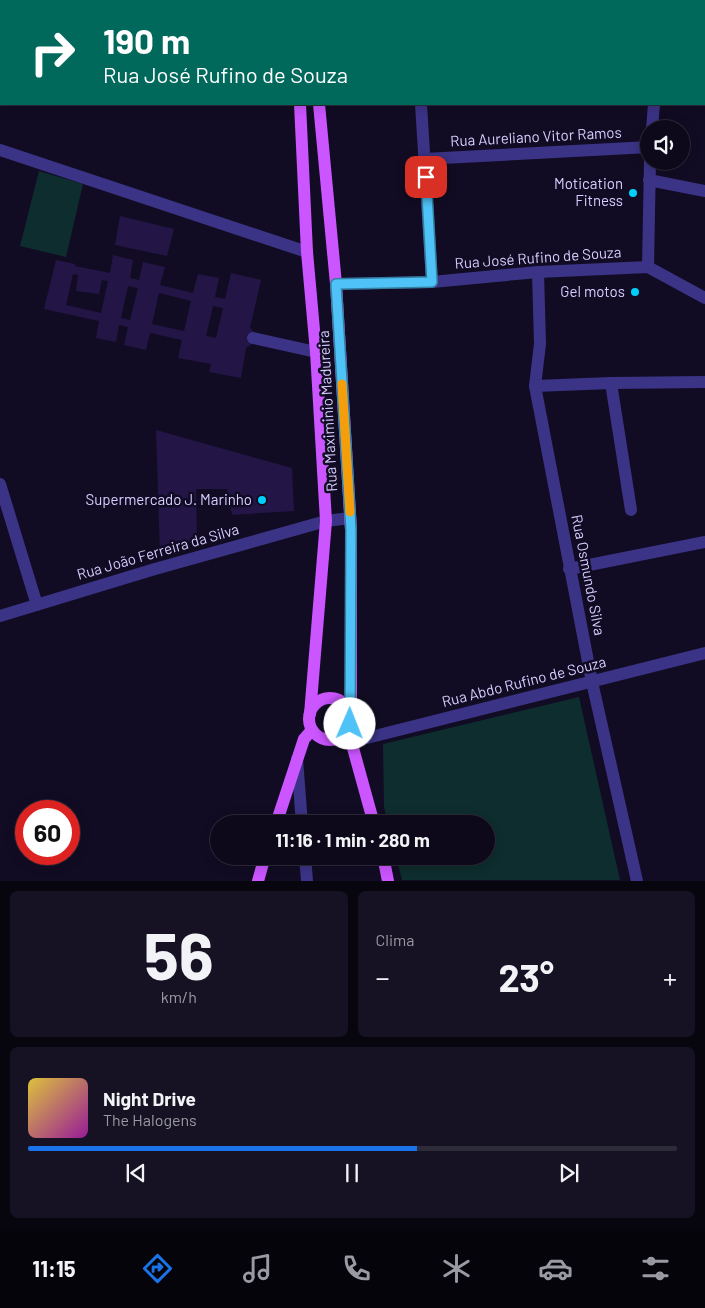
<!DOCTYPE html>
<html lang="pt">
<head>
<meta charset="utf-8">
<style>
  body { margin:0; font-family:Barlow,sans-serif; background:#161223; color:#f1f3f6; height:100vh; display:flex; flex-direction:column; font-size:19px; white-space:nowrap }
  * { box-sizing:border-box; margin:0 }
  p { font-size:16px; color:#9a9aa2 }
  .icon { flex:none; width:28px; height:28px; fill:none; stroke:currentColor; stroke-width:2; stroke-linecap:round; stroke-linejoin:round }
  .map { position:relative; height:881px; overflow:hidden }
  .drawer { display:flex; flex-direction:column; gap:10px; padding:10px; background:#07050e; flex:1 }
  .drawer>* { flex:none }
  .hud { position:absolute; left:0px; top:0px; width:705px; height:105px; box-shadow:0 2px 12px #0003,0 0 0 1px #2d2a39; background:#00695c; color:#fff; overflow:hidden }
  .tools { position:absolute; left:640px; top:120px; display:grid; gap:10px }
  .tools a { display:grid; place-items:center; width:50px; height:50px; border-radius:50%; background:#0d091a; box-shadow:0 2px 12px #0003,0 0 0 1px #2d2a39; font-size:25px }
  .speed { position:absolute; left:15px; top:800px; display:flex; gap:10px; font-size:25px; font-weight:700; text-align:center }
  .speed>* { display:grid; place-content:center; width:65px; height:65px; border-radius:50%; background:#0d091a; box-shadow:0 2px 12px #0003,0 0 0 1px #2d2a39; line-height:1 }
  .speed .limit { border:8px solid #d22; background:#fff; color:#111 }
  .pin { position:absolute; display:grid; place-items:center; width:42px; height:42px; color:#fff; margin:-21px; border-radius:10px; box-shadow:0 2px 8px #0006 }
  .me { position:absolute; width:55px; margin:-28px; rotate:1deg; stroke-linejoin:round; filter:drop-shadow(0 0 4px #0008) }
  .turn { display:flex; align-items:center; gap:18px; height:105px; padding:0 20px; font-size:22px }
  .turn .icon { width:65px; height:65px; stroke-width:2.5 }
  .turn b { display:block; font-size:35px; line-height:42px }
  .big { font-size:38px; font-weight:700; line-height:1.1 }
  .drawer .card { flex:1; display:flex; flex-direction:column; justify-content:center; gap:8px; min-width:0; padding:0 18px; border-radius:8px; background:#161223 }
  .drawer .dial { align-items:center; gap:0 }
  .dial b { font-size:65px; line-height:1 }
  .song { display:flex; align-items:center; gap:15px }
  .cover { width:60px; height:60px; border-radius:8px; background:linear-gradient(135deg,hsl(50 70% 55%),hsl(300 70% 35%)) }
  .played { height:5px; border-radius:2px; background:linear-gradient(90deg,#1a73e8 60%,#2d2a39 60%) }
  .keys { display:flex; justify-content:space-around; direction:ltr }
  .heat { display:flex; justify-content:space-between; align-items:center; font-size:28px; direction:ltr }
  .drawer .tiles { flex:1; display:grid; gap:10px; grid-template-columns:1fr 1fr }
  .card:last-child { grid-column:span 2 }
  .trip { position:absolute; left:210px; top:815px; width:285px; height:50px; border-radius:25px; background:#0d091a; box-shadow:0 2px 12px #0003,0 0 0 1px #2d2a39; font-weight:700; line-height:50px; text-align:center }
  .dock { display:flex; height:80px; justify-content:space-around; align-items:center; background:#05040a; color:#9a9aa2 }
  .dock .icon { width:35px; height:35px }
  .dock .active { color:#1a73e8 }
  .dock b { font-size:22px; color:#f1f3f6 }
  .map>svg:first-child { display:block }
</style>
</head>
<body>
<div class="map">
<svg width="705" height="881" viewBox="0 0 705 881">
  <rect width="100%" height="100%" fill="#110c23"/>
  <g fill="#0e2d2e">
    <path d="M39,171l44,13 -17,73 -46,-11z"/>
    <path d="M579,697l41,183h-218l-6,-24h90v-32h-98l-4,-17 -1,-63z"/>
  </g>
  <g fill="#231646" fill-rule="evenodd">
    <path d="M120,216l54,13 -7,27 -52,-11z"/>
    <path d="M113,255l20,5 -3,18 9,2 4,-18 22,5 -5,18 33,8 5,-19 21,4 -4,19 10,2 6,-26 30,7 -11,48 4,4 -2,12 -6,4 -5,30 -32,-6 2,-8 -33,-6 4,-18 -32,-7 -4,17 -22,-5 4,-18 -9,-2 -3,17 -20,-4 3,-17 -55,-12 12,-49 19,4v2l35,7zM73,274l5,1 -2,16 23,3 3,-14 6,1 -7,32 -35,-8zM128,286l10,2 -8,32 -9,-2zM159,293l32,8 -7,30 -32,-7zM213,306l10,2 -7,30 -10,-2z"/>
    <path d="M156,430l136,38 2,43 -62,4 -5,-26h-31l1,51 -37,13z"/>
  </g>
  <g fill="none" stroke-linecap="round" stroke-linejoin="round">
    <g stroke="#3b3386" stroke-width="12">
      <path d="M202,0l1,1"/>
      <path d="M586,0v1"/>
      <path d="M0,5h1"/>
      <path d="M704,33l1,1"/>
      <path d="M421,104l11,178"/>
      <path d="M652,129l2,-25"/>
      <path d="M0,150l307,102"/>
      <path d="M424,159l225,-12"/>
      <path d="M649,180l56,11"/>
      <path d="M648,267l2,-106"/>
      <path d="M538,272l2,72 -5,42 57,296 45,199"/>
      <path d="M336,284l96,-2 106,-10 110,-5 57,31"/>
      <path d="M253,338l63,14"/>
      <path d="M611,383l20,127"/>
      <path d="M535,386l76,-3 94,-1"/>
      <path d="M0,484l37,121"/>
      <path d="M569,569l136,-27"/>
      <path d="M0,616l155,-47 171,-48 24,-3"/>
      <path d="M351,742l354,-89"/>
      <path d="M297,759l5,65"/>
      <path d="M305,856l2,25"/>
    </g>
    <g stroke="#cb55ff" stroke-width="12">
      <path d="M290,0v1"/>
      <path d="M309,0v1"/>
      <path d="M300,104l7,148 9,100 10,169 -16,193"/>
      <path d="M319,104l17,180 15,246v187"/>
      <circle cx="330" cy="719" r="21"/>
      <path d="M348,730l26,94"/>
      <path d="M276,824l28,-85 8,-9"/>
      <path d="M383,856l5,25"/>
      <path d="M258,881l7,-25"/>
    </g>
  </g>
  <g fill="none" stroke-linecap="round" stroke-linejoin="round">
    <defs>
      <path id="route" d="M350,724l1,-194 -15,-246 96,-2 -6,-105"/>
    </defs>
    <use href="#route" stroke="#337fa1" stroke-width="12"/>
    <use href="#route" stroke="#4fc3f7" stroke-width="9"/>
    <path stroke="#f59e0b" stroke-width="9" d="M342,384l8,128"/>
  </g>
  <g fill="#00cff9" stroke="#110c23" stroke-width="2">
    <circle cx="633" cy="193" r="5"/>
    <circle cx="635" cy="292" r="5"/>
    <circle cx="262" cy="500" r="5"/>
  </g>
  <g text-anchor="middle" stroke-width="5" stroke-linejoin="round" paint-order="stroke">
    <g font-size="15" fill="#d7ceff" stroke="#110c23">
      <text transform="translate(536 137) rotate(-3)" y="5">Rua Aureliano Vitor Ramos</text>
      <text transform="translate(538 258) rotate(-4)" y="5">Rua José Rufino de Souza</text>
      <text transform="translate(328 411) rotate(-93)" y="5">Rua Maximinio Madureira</text>
      <text transform="translate(158 552) rotate(-16)" y="5">Rua João Ferreira da Silva</text>
      <text transform="translate(588 575) rotate(79)" y="5">Rua Osmundo Silva</text>
      <text transform="translate(524 682) rotate(-14)" y="5">Rua Abdo Rufino de Souza</text>
    </g>
    <g font-size="15" fill="#d7ceff" stroke="#110c23" text-anchor="end">
      <text x="623" y="189">Motication<tspan x="623" dy="17">Fitness</tspan></text>
      <text x="625" y="297">Gel motos</text>
      <text x="252" y="505">Supermercado J. Marinho</text>
    </g>
  </g>
</svg>
<div class="tools">
<a><svg class="icon" aria-label="sound" viewBox="0 0 24 24"><path d="M4 9h4l5-4v14l-5-4H4zM17 9q2 3 0 6"/></svg></a>
</div>
<div class="speed"><div class="limit">60</div></div>
<div class="pin" style="left:426px;top:177px;background:#d93025"><svg class="icon" aria-label="arrive" viewBox="0 0 24 24"><path d="M6 21V4h12l-3 4 3 4H6"/></svg></div>
<svg class="me" style="left:350px;top:724px" viewBox="-20 -20 40 40"><circle r="19" fill="#fff"/><path d="M0-13L10 11 0 6-10 11z" fill="#4fc3f7"/></svg>
<div class="trip">11:16 · 1 min · 280 m</div>
<div class="hud">
<div class="turn"><svg class="icon" aria-label="right" viewBox="0 0 24 24"><path d="M7 20v-9h11M14 6l5 5-5 5"/></svg><div><b>190 m</b>Rua José Rufino de Souza</div></div>
</div>
</div>
<section class="drawer">
<div class="tiles">
<div class="card dial"><b>56</b><p>km/h</p></div>
<div class="card"><p>Clima</p>
<div class="heat"><a>−</a><b class="big">23°</b><a>+</a></div>
</div>
<div class="card">
<div class="song"><i class="cover"></i><div><b>Night Drive</b><p>The Halogens</p></div></div>
<div class="played"></div>
<div class="keys"><svg class="icon" aria-label="previous" viewBox="0 0 24 24"><path d="M18 5L8 12l10 7zM5 5v14"/></svg><svg class="icon" aria-label="pause" viewBox="0 0 24 24"><path d="M8 5v14M16 5v14"/></svg><svg class="icon" aria-label="next" viewBox="0 0 24 24"><path d="M6 5l10 7-10 7zM19 5v14"/></svg></div>
</div>
</div>
</section>
<nav class="dock">
<b>11:15</b>
<svg class="icon active" aria-label="directions" viewBox="0 0 24 24"><path d="M12 3l9 9-9 9-9-9zM9 14v-3h6M13 9l2 2-2 2"/></svg>
<svg class="icon" aria-label="music" viewBox="0 0 24 24"><path d="M9 18V5l10-2v13"/><circle cx="6" cy="18" r="3"/><circle cx="16" cy="16" r="3"/></svg>
<svg class="icon" aria-label="phone" viewBox="0 0 24 24"><path d="M5 4h4l2 5-3 2q2 4 5 5l2-3 5 2v4C11 20 4 13 5 4z"/></svg>
<svg class="icon" aria-label="climate" viewBox="0 0 24 24"><path d="M12 3v18M4 7l16 10M4 17L20 7"/></svg>
<svg class="icon" aria-label="car" viewBox="0 0 24 24"><path d="M5 17H2v-5l4-1 3-4h7l3 4 3 1v5h-3M9 17h6M6 11h13"/><circle cx="7" cy="17" r="2"/><circle cx="17" cy="17" r="2"/></svg>
<svg class="icon" aria-label="filters" viewBox="0 0 24 24"><path d="M4 7h16M4 17h16"/><circle cx="9" cy="7" r="2"/><circle cx="15" cy="17" r="2"/></svg>
</nav>
</body>
</html>
